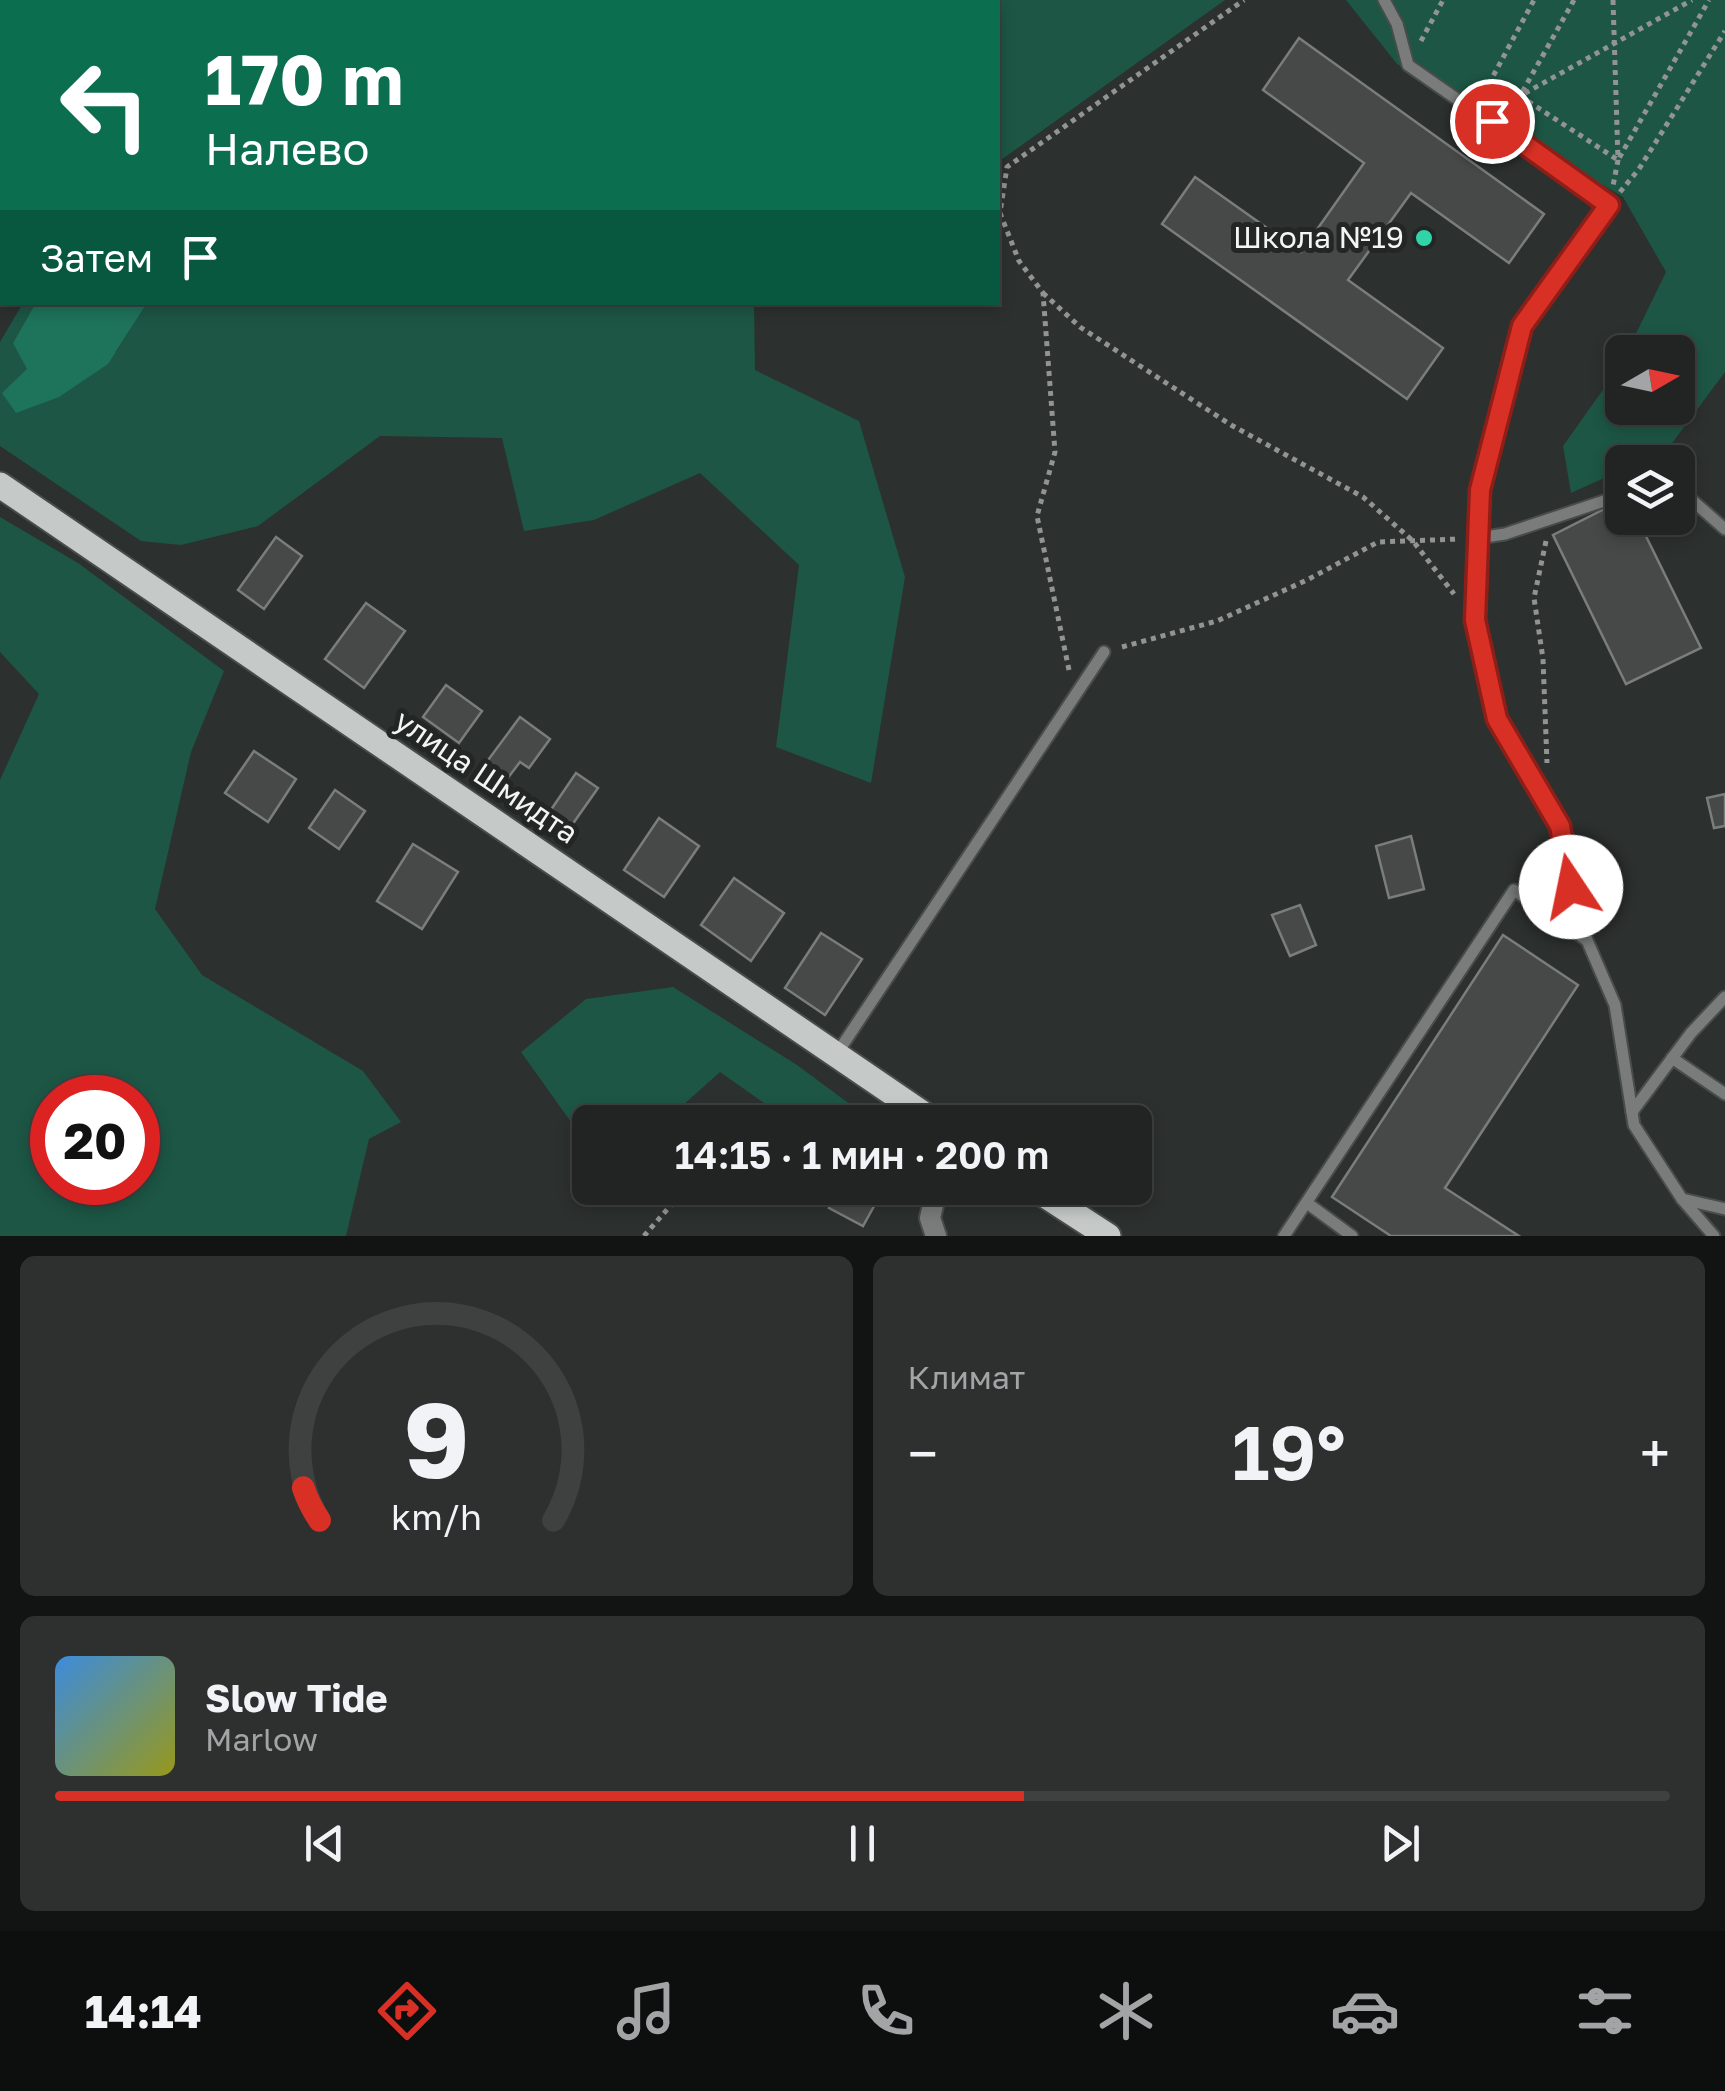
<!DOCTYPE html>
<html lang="ru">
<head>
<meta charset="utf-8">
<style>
  body { margin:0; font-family:"Golos Text",sans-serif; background:#2d302f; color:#f1f3f6; height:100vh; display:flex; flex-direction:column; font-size:38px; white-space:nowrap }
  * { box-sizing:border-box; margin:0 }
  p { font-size:32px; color:#a2a4a5 }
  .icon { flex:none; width:55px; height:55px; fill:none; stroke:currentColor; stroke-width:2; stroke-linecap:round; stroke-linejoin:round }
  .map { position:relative; height:1236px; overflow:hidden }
  .side { display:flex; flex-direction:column; gap:20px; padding:20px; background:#121413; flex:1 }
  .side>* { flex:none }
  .banner { position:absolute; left:0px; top:0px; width:1000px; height:305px; box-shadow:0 5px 15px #0003,0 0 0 2px #3e4140; background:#0b6e4f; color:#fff; overflow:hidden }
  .needle { width:65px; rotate:81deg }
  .controls { position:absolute; left:1605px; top:335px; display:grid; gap:20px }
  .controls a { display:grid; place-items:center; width:90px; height:90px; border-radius:15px; background:#212422; box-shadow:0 5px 15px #0003,0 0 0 2px #3e4140; font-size:50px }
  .speed { position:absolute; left:30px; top:1075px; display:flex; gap:20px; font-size:50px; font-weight:700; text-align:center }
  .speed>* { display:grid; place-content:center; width:130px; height:130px; border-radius:50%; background:#212422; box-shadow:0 5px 15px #0003,0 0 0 2px #3e4140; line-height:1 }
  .speed .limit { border:15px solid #d22; background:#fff; color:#111 }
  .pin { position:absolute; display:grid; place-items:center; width:85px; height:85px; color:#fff; margin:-42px; border:5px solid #fff; border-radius:50%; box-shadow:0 2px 10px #0007 }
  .me { position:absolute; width:110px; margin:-55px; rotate:349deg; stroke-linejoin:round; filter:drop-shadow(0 0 8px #0008) }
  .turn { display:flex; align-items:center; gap:35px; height:210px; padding:0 40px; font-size:45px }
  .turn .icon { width:130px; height:130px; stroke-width:2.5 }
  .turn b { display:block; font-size:70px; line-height:85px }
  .then { display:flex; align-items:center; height:95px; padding:0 40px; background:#0003; gap:20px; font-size:38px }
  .big { font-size:75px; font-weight:600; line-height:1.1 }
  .side .tile { flex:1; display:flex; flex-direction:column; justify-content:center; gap:15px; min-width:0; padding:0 35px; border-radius:15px; background:#2d302f }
  .side .dial { align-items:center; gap:0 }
  .dial svg { height:260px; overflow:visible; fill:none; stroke:#3e4140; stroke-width:7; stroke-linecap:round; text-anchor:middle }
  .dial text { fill:#f1f3f6; stroke:none }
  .song { display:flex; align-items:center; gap:30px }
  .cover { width:120px; height:120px; border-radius:15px; background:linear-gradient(135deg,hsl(210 70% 55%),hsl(60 70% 35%)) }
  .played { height:10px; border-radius:5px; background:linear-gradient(90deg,#d93025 60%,#3e4140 60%) }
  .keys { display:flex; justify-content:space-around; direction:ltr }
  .heat { display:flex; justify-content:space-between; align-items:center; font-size:55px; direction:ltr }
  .side .tiles { flex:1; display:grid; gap:20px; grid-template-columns:1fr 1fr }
  .tile:last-child { grid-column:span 2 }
  .trip { position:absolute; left:572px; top:1105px; width:580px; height:100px; border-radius:15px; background:#212422; box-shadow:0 5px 15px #0003,0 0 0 2px #3e4140; font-weight:600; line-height:100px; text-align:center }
  .dock { display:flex; height:160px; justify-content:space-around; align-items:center; background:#0d0e0e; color:#a2a4a5 }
  .dock .icon { width:70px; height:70px }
  .dock .on { color:#d93025 }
  .dock b { font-size:45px; color:#f1f3f6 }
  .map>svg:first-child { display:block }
</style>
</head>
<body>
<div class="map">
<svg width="1725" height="1236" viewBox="0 0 1725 1236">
  <rect width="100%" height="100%" fill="#2c302e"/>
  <g fill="#1d5645" fill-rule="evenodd">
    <path d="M431,0h483l-485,2z"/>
    <path d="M932,0h293l-227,162v-160h-69z"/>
    <path d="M1346,0h379v372l-58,78 -28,12h-17v8l-51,23 -8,-47 59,-83v45h56v-56h-51l39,-80 -43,-75 -226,-133z"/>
    <path d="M23,303h65l-53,1 -22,39 103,9 31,-49h607l1,67 104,51 46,156 -34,206 -95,-36 23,-182 -99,-92 -106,47 -70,11 -22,-93 -122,-2 -122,90 -77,19 -40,-4 -141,-95v-104z"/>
    <path d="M0,517l78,46 146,108 -33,81 -36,157 47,66 161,96 38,51 -32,17 -23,97h-346v-456l39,-86 -39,-42zM52,1098h86v84h-86z"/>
    <path d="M673,987l124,78 77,57h-74l-22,-9 -58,-41 -56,50h-74v9l-14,-2 -55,-77 65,-53z"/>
  </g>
  <path fill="#1e735b" d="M88,302l59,1 -39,61 -49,33 -43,16 -14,-20 25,-24 -14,-26 22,-39 42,1z"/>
  <g fill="#464948" stroke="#797d7b" stroke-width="2.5">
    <path d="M1299,38l245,176 -35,49 -98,-70 -63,87 95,68 -36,51 -245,-175 33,-47 106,75 63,-89 -101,-73z"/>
    <path d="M1622,500v18h15l64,130 -75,36 -73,-149z"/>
    <path d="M276,537l26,19 -38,53 -26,-19z"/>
    <path d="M366,603l39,28 -41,57 -39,-29z"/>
    <path d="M446,685l36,26 -23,32 -36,-26z"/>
    <path d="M520,717l30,22 -21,29 -9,-6 -19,25 -21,-16z"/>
    <path d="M254,751l42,28 -28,43 -43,-29z"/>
    <path d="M576,773l22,15 -33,47 -21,-15z"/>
    <path d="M335,790l30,21 -26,38 -30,-21z"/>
    <path d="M1725,794v32l-11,2 -7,-30z"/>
    <path d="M659,818l40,28 -35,51 -40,-27z"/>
    <path d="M1411,836l13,53 -35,9 -13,-52z"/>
    <path d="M413,844l45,28 -36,57 -45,-28z"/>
    <path d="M734,878l50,35 -33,48 -50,-36z"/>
    <path d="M1300,905l16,40 -26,11 -18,-41z"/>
    <path d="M821,933l41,26 -37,56 -40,-27z"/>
    <path d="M1503,935l75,50 -133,203 74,48h-128l-59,-39z"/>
    <path d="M824,1188h60l-21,38 -34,-18 7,-14z"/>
  </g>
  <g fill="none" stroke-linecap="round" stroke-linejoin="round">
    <defs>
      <g id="lane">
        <path d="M1384,0l13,24 11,41 201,140 -87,121 -42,164 -5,130 22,99 62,107 18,91 38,88 19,120 48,74 32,37"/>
        <path d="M1678,488l47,41"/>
        <path d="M1478,538l27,-4 117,-39"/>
        <path d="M836,1055l268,-403"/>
        <path d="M1672,1058l53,36"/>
        <path d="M1632,1112l59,-79 34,-36"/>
        <path d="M1682,1199l43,10"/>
        <path d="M1307,1203l45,33"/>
        <path d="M1284,1236l230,-346 71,49"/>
      </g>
      <g id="street">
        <path d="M287,2l3,-2"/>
        <path d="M0,272l2,-2"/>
        <path d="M936,1236l-6,-18 7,-30"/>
      </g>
      <g id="primary">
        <path d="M0,485l935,637"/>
        <path d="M1034,1188l74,48"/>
      </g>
    </defs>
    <use href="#lane" stroke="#484c4a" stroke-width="15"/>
    <use href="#street" stroke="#484c4a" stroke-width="24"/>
    <use href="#primary" stroke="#484c4a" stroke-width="29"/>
    <g stroke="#919492" stroke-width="5" stroke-dasharray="5 5" stroke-linecap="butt">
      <path d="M1574,0l-54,96 98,64 91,-160"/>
      <path d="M1613,0l5,160 -5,26"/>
      <path d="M1421,41l22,-41"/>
      <path d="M1484,93l50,-93"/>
      <path d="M1497,104l23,-8 172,-96"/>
      <path d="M1620,192l19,-23 86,-138"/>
      <path d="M1043,293l37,34 151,98 132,72 50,44 41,53"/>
      <path d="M1546,541l-12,57 9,61 4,104"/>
      <path d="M1122,647l95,-26 90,-41 71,-38 81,-3"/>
      <path d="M1069,670l-32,-154 18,-64 -12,-159 -24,-32 -19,-48 7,-46 237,-167"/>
      <path d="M741,1122l8,-9"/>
      <path d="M644,1236l42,-48"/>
    </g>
    <use href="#lane" stroke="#7a7c7b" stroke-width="11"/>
    <use href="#street" stroke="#7a7c7b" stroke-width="20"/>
    <use href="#primary" stroke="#c5c9c7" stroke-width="25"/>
  </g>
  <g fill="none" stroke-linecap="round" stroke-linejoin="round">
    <defs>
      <path id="route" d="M1492,121l117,84 -87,121 -42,164 -5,130 22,99 63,107 11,61"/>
    </defs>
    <use href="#route" stroke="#8d1f18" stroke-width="25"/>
    <use href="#route" stroke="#d93025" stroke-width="18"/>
  </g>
  <circle fill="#31d4a9" stroke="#222624" stroke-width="4" cx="1424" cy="238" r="10"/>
  <g text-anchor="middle" stroke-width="10" stroke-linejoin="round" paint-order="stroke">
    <g font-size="30" fill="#f3f5f4" stroke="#222624" text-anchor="end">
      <text x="1404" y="248">Школа №19</text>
    </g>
    <g font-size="30" fill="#f3f5f4" stroke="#222624">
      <text transform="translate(486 777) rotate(34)" y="10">улица Шмидта</text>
    </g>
  </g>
</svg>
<div class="controls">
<a><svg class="needle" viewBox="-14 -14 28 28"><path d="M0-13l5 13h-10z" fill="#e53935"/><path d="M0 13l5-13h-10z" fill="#a2a4a5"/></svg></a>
<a><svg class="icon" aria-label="layers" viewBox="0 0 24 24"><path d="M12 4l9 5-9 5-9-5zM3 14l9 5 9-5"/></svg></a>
</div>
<div class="speed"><div class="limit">20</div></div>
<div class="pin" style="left:1492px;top:121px;background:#d93025"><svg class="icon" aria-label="arrive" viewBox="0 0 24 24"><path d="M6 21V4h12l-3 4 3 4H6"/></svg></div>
<svg class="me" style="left:1571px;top:887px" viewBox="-20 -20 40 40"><circle r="19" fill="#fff"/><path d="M0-13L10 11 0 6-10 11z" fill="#d93025"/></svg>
<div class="trip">14:15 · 1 мин · 200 m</div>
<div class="banner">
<div class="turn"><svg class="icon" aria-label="left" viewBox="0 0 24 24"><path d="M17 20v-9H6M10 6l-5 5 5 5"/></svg><div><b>170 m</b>Налево</div></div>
<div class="then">Затем<svg class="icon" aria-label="arrive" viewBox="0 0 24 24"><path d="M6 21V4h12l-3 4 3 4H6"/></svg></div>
</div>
</div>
<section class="side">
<div class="tiles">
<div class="tile dial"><svg viewBox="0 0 100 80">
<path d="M14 69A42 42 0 1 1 86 69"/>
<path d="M14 69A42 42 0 0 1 9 59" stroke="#d93025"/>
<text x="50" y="56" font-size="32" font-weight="700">9</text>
<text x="50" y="72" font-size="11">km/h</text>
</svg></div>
<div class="tile"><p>Климат</p>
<div class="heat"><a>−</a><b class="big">19°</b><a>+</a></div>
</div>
<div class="tile">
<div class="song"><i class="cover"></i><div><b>Slow Tide</b><p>Marlow</p></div></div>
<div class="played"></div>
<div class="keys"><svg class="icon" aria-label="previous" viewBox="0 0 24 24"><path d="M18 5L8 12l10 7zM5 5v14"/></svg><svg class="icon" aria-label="pause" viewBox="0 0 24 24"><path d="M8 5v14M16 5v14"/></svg><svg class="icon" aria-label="next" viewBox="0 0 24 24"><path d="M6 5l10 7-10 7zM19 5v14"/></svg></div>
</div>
</div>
</section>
<nav class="dock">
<b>14:14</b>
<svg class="icon on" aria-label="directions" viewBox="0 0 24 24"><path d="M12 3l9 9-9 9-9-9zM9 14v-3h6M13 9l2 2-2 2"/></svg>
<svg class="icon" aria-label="music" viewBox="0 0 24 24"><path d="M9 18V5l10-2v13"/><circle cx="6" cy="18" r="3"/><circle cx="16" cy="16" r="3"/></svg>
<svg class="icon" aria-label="phone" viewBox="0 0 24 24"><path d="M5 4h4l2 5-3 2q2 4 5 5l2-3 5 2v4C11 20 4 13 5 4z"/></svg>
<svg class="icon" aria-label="climate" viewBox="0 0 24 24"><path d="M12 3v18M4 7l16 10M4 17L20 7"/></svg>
<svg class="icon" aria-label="car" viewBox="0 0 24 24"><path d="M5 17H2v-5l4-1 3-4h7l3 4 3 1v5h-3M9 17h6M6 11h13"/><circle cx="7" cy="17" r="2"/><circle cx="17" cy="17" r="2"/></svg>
<svg class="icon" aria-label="filters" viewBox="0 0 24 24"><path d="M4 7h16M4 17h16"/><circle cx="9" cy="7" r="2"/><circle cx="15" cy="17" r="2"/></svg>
</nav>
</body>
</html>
